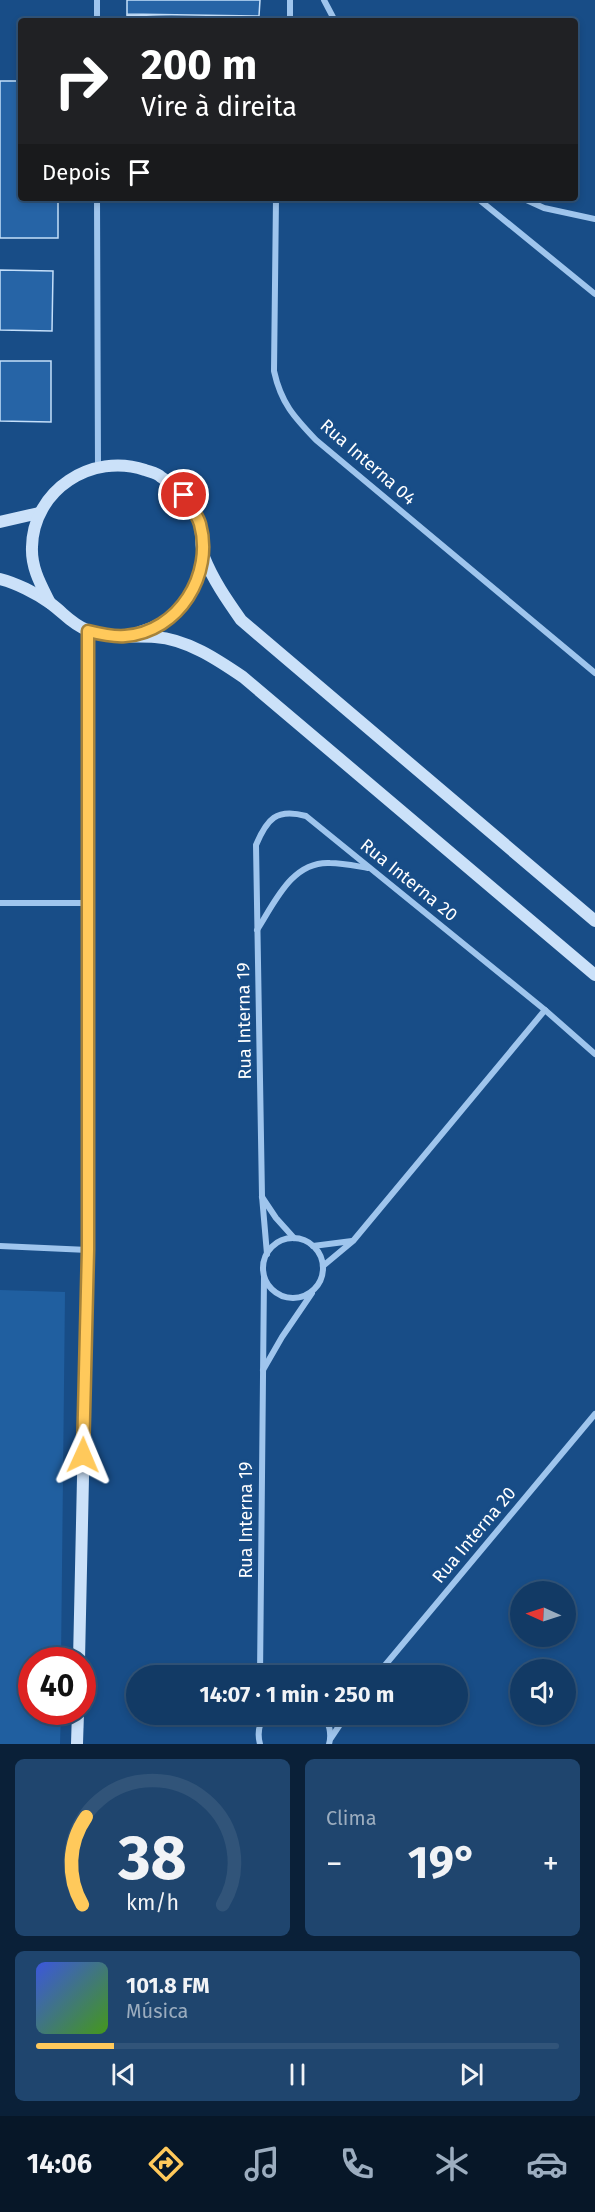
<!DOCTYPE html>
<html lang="pt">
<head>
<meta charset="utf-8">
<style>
  body { margin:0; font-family:"Fira Sans",sans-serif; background:#1f456e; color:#f1f3f6; height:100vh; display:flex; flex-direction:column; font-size:22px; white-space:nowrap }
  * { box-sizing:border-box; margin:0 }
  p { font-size:20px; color:#9cadbf }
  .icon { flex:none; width:33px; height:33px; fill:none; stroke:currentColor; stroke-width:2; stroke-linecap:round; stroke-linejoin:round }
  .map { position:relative; height:1744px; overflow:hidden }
  .sheet { display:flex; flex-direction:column; gap:15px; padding:15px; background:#0a2038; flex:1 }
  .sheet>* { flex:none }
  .hud { position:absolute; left:18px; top:18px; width:560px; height:183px; border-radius:6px; box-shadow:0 3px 9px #0003,0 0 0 2px #315479; background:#202124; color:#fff; overflow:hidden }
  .needle { width:39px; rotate:273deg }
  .tools { position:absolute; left:510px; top:1581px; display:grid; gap:12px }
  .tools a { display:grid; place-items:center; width:66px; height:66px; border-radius:50%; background:#123a65; box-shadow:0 3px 9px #0003,0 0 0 2px #315479; font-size:30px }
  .speed { position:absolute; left:18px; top:1647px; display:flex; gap:12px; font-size:30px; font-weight:700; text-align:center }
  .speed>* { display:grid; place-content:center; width:78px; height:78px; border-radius:50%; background:#123a65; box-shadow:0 3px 9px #0003,0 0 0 2px #315479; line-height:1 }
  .speed .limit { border:9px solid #d22; background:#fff; color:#111 }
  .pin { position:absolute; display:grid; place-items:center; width:51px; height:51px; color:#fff; margin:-26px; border:3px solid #fff; border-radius:50%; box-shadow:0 2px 6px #0007 }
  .me { position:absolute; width:66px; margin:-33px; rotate:1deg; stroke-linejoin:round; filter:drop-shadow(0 0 4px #0008) }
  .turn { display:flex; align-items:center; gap:21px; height:126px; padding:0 24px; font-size:27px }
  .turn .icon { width:78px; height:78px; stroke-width:2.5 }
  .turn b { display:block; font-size:42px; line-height:51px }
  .then { display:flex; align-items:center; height:57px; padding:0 24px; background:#0003; gap:12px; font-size:22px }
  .big { font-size:45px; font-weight:700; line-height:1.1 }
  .sheet .widget { flex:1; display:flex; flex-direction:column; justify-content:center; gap:9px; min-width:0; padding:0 21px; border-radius:9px; background:#1f456e }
  .sheet .dial { align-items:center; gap:0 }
  .dial svg { height:156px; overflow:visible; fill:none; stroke:#315479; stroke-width:7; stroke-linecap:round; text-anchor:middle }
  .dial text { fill:#f1f3f6; stroke:none }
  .song { display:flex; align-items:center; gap:18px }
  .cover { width:72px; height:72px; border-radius:9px; background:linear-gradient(135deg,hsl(230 70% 55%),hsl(100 70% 35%)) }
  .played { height:6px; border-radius:3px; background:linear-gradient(90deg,#ffc95b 15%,#315479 15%) }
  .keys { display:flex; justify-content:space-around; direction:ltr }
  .heat { display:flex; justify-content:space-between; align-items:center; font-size:33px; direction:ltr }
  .sheet .tiles { flex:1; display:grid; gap:15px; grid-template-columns:1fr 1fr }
  .widget:last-child { grid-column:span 2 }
  .trip { position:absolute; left:126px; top:1665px; width:342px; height:60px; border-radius:30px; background:#123a65; box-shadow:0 3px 9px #0003,0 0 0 2px #315479; font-weight:700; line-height:60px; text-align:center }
  .tab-bar { display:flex; height:96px; justify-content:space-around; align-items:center; background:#071728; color:#9cadbf }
  .tab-bar .icon { width:42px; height:42px }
  .tab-bar .on { color:#ffc95b }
  .tab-bar b { font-size:27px; color:#f1f3f6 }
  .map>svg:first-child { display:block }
</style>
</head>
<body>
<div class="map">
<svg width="595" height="1744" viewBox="0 0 595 1744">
  <rect width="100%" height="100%" fill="#184d87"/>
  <path fill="#205fa0" d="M0,1290l65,2 -4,368h-29v52h29l-1,32h-60z"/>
  <g fill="#2664a6" stroke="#c4dffa" stroke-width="1.5">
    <path d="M127,0h133l-1,16 -132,-2z"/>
    <path d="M127,15l132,5v1h-132z"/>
    <path d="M0,81h21v117h37v40h-58z"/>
    <path d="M0,270l53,1 -1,60 -52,-1z"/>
    <path d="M0,361h51v61l-51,-1z"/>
  </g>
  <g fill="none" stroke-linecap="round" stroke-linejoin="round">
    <g stroke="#9fc5ed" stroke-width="6">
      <path d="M97,0v21"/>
      <path d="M290,0v21"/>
      <path d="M324,0l11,21"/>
      <path d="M97,198l1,268"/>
      <path d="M276,198l-2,173c7,32 20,46 42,69l279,233"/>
      <path d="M477,198l118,96"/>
      <path d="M522,198l22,10 51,11"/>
      <path d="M0,903h88"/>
      <path d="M257,930c18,-28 35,-69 73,-67 13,0 26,3 38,5"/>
      <path d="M262,1197l14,21 18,20"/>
      <circle cx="293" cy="1268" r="30"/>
      <path d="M0,1246l88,4"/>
      <path d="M313,1246l39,-5"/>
      <path d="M267,1254l-5,-58 -6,-351c11,-26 20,-37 50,-29l239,194 50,44"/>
      <path d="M323,1266l30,-25 192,-231"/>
      <path d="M263,1370l19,-33 30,-44"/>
      <path d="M260,1676l4,-399"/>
      <path d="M376,1676l219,-262"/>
      <path d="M323,1714c6,8 9,20 6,30"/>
      <path d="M331,1738l16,-24"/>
      <path d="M260,1744c-3,-11 -1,-21 6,-30"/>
    </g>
    <g stroke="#cbe1f9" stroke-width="12">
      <path d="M0,522l39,-9"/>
      <path d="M0,579c16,4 36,14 50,24 14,10 20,20 37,27 20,10 46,5 68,7 32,2 63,23 88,40l352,298"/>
      <path d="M50,603c-9,-18 -19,-35 -18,-56 1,-57 60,-95 113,-77 5,2 12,3 16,7 17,11 35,28 39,49 2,10 0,22 4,31 9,23 23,43 37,63l354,301"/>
      <path d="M140,632c24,-7 47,-24 56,-49 4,-8 5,-19 7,-28"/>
      <path d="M79,1660l9,-410v-619"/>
      <path d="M77,1744l1,-32"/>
    </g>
  </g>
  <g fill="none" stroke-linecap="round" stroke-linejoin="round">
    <defs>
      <path id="route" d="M83,1455l5,-205v-619c12,3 25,6 37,5 54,-4 89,-62 75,-112 -3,-10 -11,-20 -16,-29"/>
    </defs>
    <use href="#route" stroke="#a6833b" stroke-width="15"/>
    <use href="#route" stroke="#ffc95b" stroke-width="10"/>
  </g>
  <g text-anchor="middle" stroke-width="6" stroke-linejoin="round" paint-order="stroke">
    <g font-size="18" fill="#fff" stroke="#184d87">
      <text transform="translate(368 462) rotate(41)" y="6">Rua Interna 04</text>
      <text transform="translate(409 880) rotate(39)" y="6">Rua Interna 20</text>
      <text transform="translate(244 1021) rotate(-91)" y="6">Rua Interna 19</text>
      <text transform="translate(246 1520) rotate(-90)" y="6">Rua Interna 19</text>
      <text transform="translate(474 1535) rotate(-50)" y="6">Rua Interna 20</text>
    </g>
  </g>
</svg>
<div class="tools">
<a><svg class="needle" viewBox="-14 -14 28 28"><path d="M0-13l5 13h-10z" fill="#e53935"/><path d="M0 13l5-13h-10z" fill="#9cadbf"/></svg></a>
<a><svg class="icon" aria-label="sound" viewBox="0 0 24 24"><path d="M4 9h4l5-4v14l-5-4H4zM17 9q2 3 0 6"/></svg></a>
</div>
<div class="speed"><div class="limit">40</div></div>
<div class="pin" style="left:184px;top:495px;background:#d93025"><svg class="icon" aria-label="arrive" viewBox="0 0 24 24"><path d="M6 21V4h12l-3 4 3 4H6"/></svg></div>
<svg class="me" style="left:83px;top:1455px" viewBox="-20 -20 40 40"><path d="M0-17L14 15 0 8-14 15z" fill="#ffc95b" stroke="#fff" stroke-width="4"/></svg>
<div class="trip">14:07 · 1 min · 250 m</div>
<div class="hud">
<div class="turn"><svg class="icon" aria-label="right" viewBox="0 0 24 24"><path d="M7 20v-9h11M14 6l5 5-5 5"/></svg><div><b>200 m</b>Vire à direita</div></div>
<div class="then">Depois<svg class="icon" aria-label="arrive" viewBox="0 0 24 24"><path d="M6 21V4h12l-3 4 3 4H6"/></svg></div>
</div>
</div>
<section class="sheet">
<div class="tiles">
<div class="widget dial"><svg viewBox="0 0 100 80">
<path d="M14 69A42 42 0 1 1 86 69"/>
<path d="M14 69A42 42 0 0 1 16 24" stroke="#ffc95b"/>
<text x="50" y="56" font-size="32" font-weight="700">38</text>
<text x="50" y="72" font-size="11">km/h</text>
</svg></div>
<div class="widget"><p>Clima</p>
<div class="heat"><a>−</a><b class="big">19°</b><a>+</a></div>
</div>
<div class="widget">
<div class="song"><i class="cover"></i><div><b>101.8 FM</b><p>Música</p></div></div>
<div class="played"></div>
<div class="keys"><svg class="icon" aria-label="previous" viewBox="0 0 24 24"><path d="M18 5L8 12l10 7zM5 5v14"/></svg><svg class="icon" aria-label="pause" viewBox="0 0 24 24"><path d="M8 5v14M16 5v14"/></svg><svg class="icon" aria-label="next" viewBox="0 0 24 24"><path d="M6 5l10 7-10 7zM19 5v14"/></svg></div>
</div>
</div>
</section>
<nav class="tab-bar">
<b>14:06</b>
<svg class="icon on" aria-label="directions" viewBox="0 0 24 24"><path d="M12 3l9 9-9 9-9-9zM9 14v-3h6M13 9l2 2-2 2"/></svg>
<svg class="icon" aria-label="music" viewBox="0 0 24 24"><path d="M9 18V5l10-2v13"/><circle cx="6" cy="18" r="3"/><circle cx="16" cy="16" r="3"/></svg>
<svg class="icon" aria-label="phone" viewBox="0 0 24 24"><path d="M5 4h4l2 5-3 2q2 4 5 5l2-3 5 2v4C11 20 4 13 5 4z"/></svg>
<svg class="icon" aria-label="climate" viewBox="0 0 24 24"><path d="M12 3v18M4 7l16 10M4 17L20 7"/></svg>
<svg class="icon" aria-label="car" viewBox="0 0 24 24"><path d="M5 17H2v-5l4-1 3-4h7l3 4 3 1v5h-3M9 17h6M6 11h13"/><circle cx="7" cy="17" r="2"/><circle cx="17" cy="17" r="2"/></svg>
</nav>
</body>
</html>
